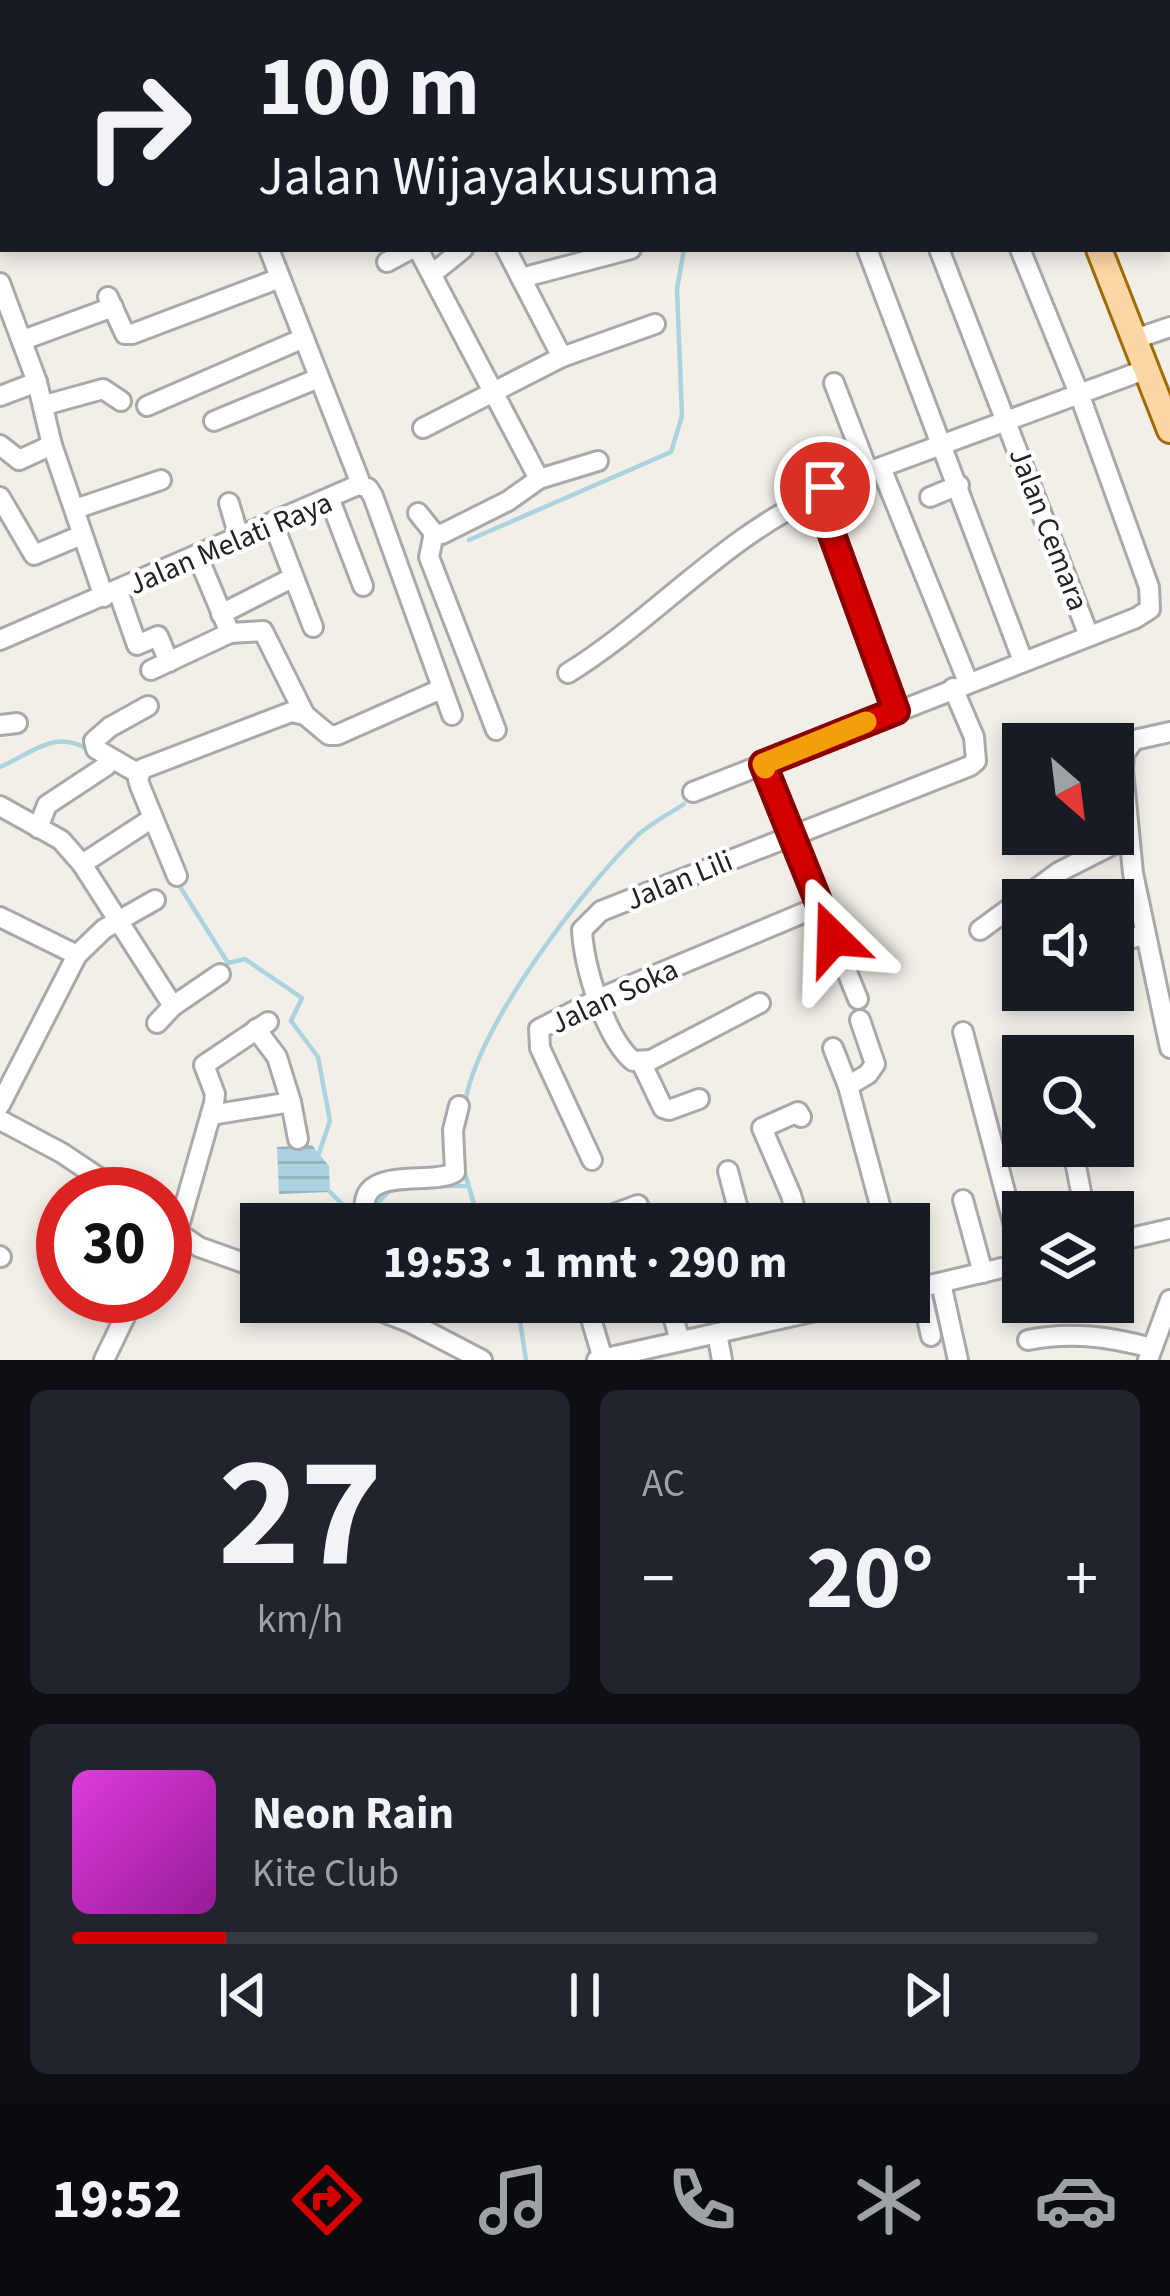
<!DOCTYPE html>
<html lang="id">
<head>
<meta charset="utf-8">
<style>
  body { margin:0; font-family:"Source Sans 3",sans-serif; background:#20242c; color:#f1f3f6; height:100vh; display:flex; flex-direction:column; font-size:45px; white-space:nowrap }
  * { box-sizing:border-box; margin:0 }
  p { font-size:39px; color:#9ea1a6 }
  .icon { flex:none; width:66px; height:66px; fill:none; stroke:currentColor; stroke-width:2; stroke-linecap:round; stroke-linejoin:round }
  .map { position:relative; height:1360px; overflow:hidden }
  .details { display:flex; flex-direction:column; gap:30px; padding:30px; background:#0d0f14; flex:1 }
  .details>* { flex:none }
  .hud { position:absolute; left:0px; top:0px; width:1170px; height:252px; box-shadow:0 6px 18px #0003; background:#171b24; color:#f1f3f6; overflow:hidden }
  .needle { width:78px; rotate:152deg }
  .controls { position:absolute; left:1002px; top:723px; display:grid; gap:24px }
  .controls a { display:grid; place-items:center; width:132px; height:132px; border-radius:0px; background:#171b24; box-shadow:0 6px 18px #0003; font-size:60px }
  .speed { position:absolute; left:36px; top:1167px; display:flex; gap:24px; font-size:60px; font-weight:700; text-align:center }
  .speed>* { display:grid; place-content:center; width:156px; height:156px; border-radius:50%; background:#171b24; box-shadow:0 6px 18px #0003; line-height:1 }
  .speed .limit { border:18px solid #d22; background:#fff; color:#111 }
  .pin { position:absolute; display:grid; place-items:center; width:102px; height:102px; color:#fff; margin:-51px; border:6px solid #fff; border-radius:50%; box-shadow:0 3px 12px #0007 }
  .me { position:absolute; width:132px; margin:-66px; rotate:338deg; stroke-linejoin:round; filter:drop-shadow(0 0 9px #0008) }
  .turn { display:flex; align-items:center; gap:42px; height:252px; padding:0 60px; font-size:54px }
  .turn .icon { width:156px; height:156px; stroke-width:2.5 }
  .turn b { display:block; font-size:84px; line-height:102px }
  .big { font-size:90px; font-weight:700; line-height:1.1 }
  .details .widget { flex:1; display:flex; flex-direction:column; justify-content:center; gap:18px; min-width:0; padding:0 42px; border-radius:18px; background:#20242c }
  .details .dial { align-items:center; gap:0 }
  .dial b { font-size:156px; line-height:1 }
  .song { display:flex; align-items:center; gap:36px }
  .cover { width:144px; height:144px; border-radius:18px; background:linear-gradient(135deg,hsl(300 70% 55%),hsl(300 70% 35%)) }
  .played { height:12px; border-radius:6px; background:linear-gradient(90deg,#d40000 15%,#363941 15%) }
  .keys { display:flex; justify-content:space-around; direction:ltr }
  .heat { display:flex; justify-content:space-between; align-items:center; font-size:66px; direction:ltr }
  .details .tiles { flex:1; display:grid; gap:30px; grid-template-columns:1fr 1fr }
  .widget:last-child { grid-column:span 2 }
  .trip { position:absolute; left:240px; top:1203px; width:690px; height:120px; border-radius:0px; background:#171b24; box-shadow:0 6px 18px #0003; font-weight:700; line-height:120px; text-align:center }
  .tab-bar { display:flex; height:192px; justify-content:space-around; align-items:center; background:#090b0e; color:#9ea1a6 }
  .tab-bar .icon { width:84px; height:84px }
  .tab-bar .active { color:#d40000 }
  .tab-bar b { font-size:54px; color:#f1f3f6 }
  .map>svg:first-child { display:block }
</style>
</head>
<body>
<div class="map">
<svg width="1170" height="1360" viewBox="0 0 1170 1360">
  <defs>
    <pattern id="water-rules" width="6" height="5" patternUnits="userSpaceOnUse" patternTransform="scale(3)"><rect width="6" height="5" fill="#aad3df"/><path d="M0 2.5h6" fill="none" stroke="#92b5bf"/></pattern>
  </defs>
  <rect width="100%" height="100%" fill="#f2efe9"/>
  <path fill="url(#water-rules)" d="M312,1145l17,21 1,26 -51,2 -2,-47z"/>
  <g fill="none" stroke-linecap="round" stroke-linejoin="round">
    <g stroke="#aad3df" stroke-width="4.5">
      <path d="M469,540l202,-88 11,-36 -5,-127 7,-40"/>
      <path d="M0,767c31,-13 54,-38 87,-18"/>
      <path d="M177,882l51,81 17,-4 57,39 -11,23 27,36 12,64 -11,32"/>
      <path d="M465,1103c13,-77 116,-213 173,-268 13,-12 31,-21 46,-31"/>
      <path d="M463,1167l17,57"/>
      <path d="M431,1186h35"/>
      <path d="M330,1192l13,13 16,8"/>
      <path d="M370,1211l21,-22"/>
      <path d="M517,1302l9,58"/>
    </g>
    <defs>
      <g id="minor">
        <path d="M9,0l2,3"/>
        <path d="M396,0v3"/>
        <path d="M602,0l4,3"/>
        <path d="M965,0l2,3"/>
        <path d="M41,3l5,-3"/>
        <path d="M192,3l5,-3"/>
        <path d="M362,3l5,-3"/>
        <path d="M494,3l3,-3"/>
        <path d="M711,3l6,-3"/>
        <path d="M1113,3l8,-3"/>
        <path d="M0,38l3,-1"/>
        <path d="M0,89l3,-2"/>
        <path d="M269,249l90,230 -1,6"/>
        <path d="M418,249l121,230"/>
        <path d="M506,249l56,108"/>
        <path d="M867,249l156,412"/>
        <path d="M939,249l150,387"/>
        <path d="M387,262l24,-13"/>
        <path d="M432,274l31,-25"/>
        <path d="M521,278l110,-29"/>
        <path d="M0,283l37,99 15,63 52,152"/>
        <path d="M108,297l17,37h7l148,-56"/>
        <path d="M1135,339l35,-12"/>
        <path d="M23,340l90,-33"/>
        <path d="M834,383l35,91"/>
        <path d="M0,396l37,-14"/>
        <path d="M45,405l58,-16 18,12"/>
        <path d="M147,406l157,-68"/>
        <path d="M214,421l105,-43"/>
        <path d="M423,428l139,-71 93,-33"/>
        <path d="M0,445l19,15 33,-15"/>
        <path d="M882,470l86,212"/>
        <path d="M358,485l10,3 5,8 79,219"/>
        <path d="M0,497l34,58 48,-20"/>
        <path d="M930,497l29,-12"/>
        <path d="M330,500l33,86"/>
        <path d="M229,503l10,34"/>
        <path d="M75,509l86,-29"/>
        <path d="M418,513l16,20 8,1 66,-33 31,-22 59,-18"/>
        <path d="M273,523l40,104"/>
        <path d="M434,533l-5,24 67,173"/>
        <path d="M118,591l19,54 21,-9 11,26"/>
        <path d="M221,614l67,-34"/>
        <path d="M230,633l33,-2 42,84"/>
        <path d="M0,640l358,-155"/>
        <path d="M151,670l79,-37 -32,-76"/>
        <path d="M568,673c86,-53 157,-137 250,-178"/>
        <path d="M897,711l-78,-212v-9l328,-121"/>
        <path d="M0,725l17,-2"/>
        <path d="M1170,732l-36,8 -10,14 -1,16 10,103 37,175"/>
        <path d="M763,764l95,235"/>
        <path d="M139,774l-43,-25 -2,-8 16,-14 38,-21"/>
        <path d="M693,792l443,-174 14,-9 -1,-22 -69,-191 -60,-147"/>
        <path d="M0,806l61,34 21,24 91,142 -16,17"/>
        <path d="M38,828l9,-23 59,-39"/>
        <path d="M82,864l63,-41"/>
        <path d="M177,876l-37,-90 -2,-7 4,-10 149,-57 14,3 24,20h8l104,-46"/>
        <path d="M0,917l77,38"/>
        <path d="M980,930l79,-58 69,-35"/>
        <path d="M1113,945l32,-11"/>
        <path d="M760,1003l-109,57 -18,1c-28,-24 -49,-94 -51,-131l19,-19 369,-145 6,-5 -2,-24 -21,-49"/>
        <path d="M173,1006l47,-32"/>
        <path d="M963,1032l60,228"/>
        <path d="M833,1048l15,38 37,138"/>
        <path d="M641,1062l22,46 6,2 30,-11"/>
        <path d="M848,1086l20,-12 7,-10 -15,-44"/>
        <path d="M291,1102l7,37"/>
        <path d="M0,1105l77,-150 27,-26 51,-29"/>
        <path d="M211,1115l80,-13 -14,-45 -21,-28"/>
        <path d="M0,1120l62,33 61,41"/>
        <path d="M1072,1146l13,66"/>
        <path d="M592,1160l-52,-112 -1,-19 61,-31 220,-92"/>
        <path d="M728,1171l14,53"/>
        <path d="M963,1200l20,73"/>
        <path d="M165,1224l34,23 62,22"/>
        <path d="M368,1224c-21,-64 63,-36 87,-52l-2,-42 6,-24"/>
        <path d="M587,1224l51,-19 8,19"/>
        <path d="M799,1224l-8,-29 -29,-67 36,-16 3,5"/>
        <path d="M177,1233l37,-130 1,-9 -11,-29 64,-43"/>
        <path d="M1113,1242l57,-13"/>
        <path d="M0,1256l1,1"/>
        <path d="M941,1283l17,77"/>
        <path d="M920,1287l11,49"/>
        <path d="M909,1290l114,-27"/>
        <path d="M98,1296l32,13"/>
        <path d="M358,1302l53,21 71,37"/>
        <path d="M586,1302l17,57"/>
        <path d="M669,1302l11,39"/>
        <path d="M717,1333l5,27"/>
        <path d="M1028,1340c43,-9 82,-3 124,8"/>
        <path d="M104,1360l31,-64"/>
        <path d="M597,1360l259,-58"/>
        <path d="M1148,1360l22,-60"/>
      </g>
      <g id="major">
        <path d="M991,0l2,3"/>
        <path d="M1099,249l71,181"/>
      </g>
    </defs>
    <use href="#minor" stroke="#a9a9a9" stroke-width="24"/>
    <use href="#major" stroke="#a06b00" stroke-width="30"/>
    <use href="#minor" stroke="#fff" stroke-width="18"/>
    <use href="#major" stroke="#fcd6a4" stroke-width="24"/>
  </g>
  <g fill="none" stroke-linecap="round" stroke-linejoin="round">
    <defs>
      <path id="route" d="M825,487l-6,3v9l77,212 -133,53 70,174"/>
    </defs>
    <use href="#route" stroke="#8a0000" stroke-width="30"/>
    <use href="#route" stroke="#d40000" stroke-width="21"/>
    <path stroke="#f59e0b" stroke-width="21" d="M765,768l-2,-4 103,-42"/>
  </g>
  <g text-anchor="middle" stroke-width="9" stroke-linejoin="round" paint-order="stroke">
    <g font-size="30" fill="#222" stroke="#fff">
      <text transform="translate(1049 529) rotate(69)" y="10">Jalan Cemara</text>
      <text transform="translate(230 543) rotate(-23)" y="10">Jalan Melati Raya</text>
      <text transform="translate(679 880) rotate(-22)" y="10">Jalan Lili</text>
      <text transform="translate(614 996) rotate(-25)" y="10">Jalan Soka</text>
    </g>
  </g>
</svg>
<div class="controls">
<a><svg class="needle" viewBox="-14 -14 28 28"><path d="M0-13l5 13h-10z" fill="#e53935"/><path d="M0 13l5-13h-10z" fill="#9ea1a6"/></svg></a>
<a><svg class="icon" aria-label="sound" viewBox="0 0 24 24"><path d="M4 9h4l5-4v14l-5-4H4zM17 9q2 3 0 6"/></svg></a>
<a><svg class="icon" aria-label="search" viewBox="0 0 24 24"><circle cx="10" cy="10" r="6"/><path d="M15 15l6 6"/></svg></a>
<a><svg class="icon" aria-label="layers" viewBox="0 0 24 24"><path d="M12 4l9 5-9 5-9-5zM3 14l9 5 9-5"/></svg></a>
</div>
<div class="speed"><div class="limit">30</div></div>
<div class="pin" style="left:825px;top:487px;background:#d93025"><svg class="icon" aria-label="arrive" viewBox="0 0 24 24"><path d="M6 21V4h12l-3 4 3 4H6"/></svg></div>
<svg class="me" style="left:833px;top:938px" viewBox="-20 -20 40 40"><path d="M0-17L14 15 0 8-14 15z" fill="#d40000" stroke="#fff" stroke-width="4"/></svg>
<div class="trip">19:53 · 1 mnt · 290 m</div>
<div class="hud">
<div class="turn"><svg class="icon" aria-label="right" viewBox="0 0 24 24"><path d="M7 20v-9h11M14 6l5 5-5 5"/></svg><div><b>100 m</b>Jalan Wijayakusuma</div></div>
</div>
</div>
<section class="details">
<div class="tiles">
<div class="widget dial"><b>27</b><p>km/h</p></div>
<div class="widget"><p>AC</p>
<div class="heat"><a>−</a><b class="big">20°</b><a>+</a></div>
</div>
<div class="widget">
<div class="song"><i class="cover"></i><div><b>Neon Rain</b><p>Kite Club</p></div></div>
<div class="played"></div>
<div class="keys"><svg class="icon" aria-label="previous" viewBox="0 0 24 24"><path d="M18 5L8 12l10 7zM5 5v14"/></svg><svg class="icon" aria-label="pause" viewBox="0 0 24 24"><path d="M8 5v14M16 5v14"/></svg><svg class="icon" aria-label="next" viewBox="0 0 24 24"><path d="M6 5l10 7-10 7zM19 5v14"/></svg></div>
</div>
</div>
</section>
<nav class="tab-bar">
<b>19:52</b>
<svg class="icon active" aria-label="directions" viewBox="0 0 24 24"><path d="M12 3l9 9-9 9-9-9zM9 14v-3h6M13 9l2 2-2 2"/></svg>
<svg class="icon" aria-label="music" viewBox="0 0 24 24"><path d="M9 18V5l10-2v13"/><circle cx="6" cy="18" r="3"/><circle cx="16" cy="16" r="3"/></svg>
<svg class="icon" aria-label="phone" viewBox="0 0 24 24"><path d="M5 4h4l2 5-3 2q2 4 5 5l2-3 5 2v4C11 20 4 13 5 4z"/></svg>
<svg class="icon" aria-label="climate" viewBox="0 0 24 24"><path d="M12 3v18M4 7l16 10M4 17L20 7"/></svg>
<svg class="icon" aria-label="car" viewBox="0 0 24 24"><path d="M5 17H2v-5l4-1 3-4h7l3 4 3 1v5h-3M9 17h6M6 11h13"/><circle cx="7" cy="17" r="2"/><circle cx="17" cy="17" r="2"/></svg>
</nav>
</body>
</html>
